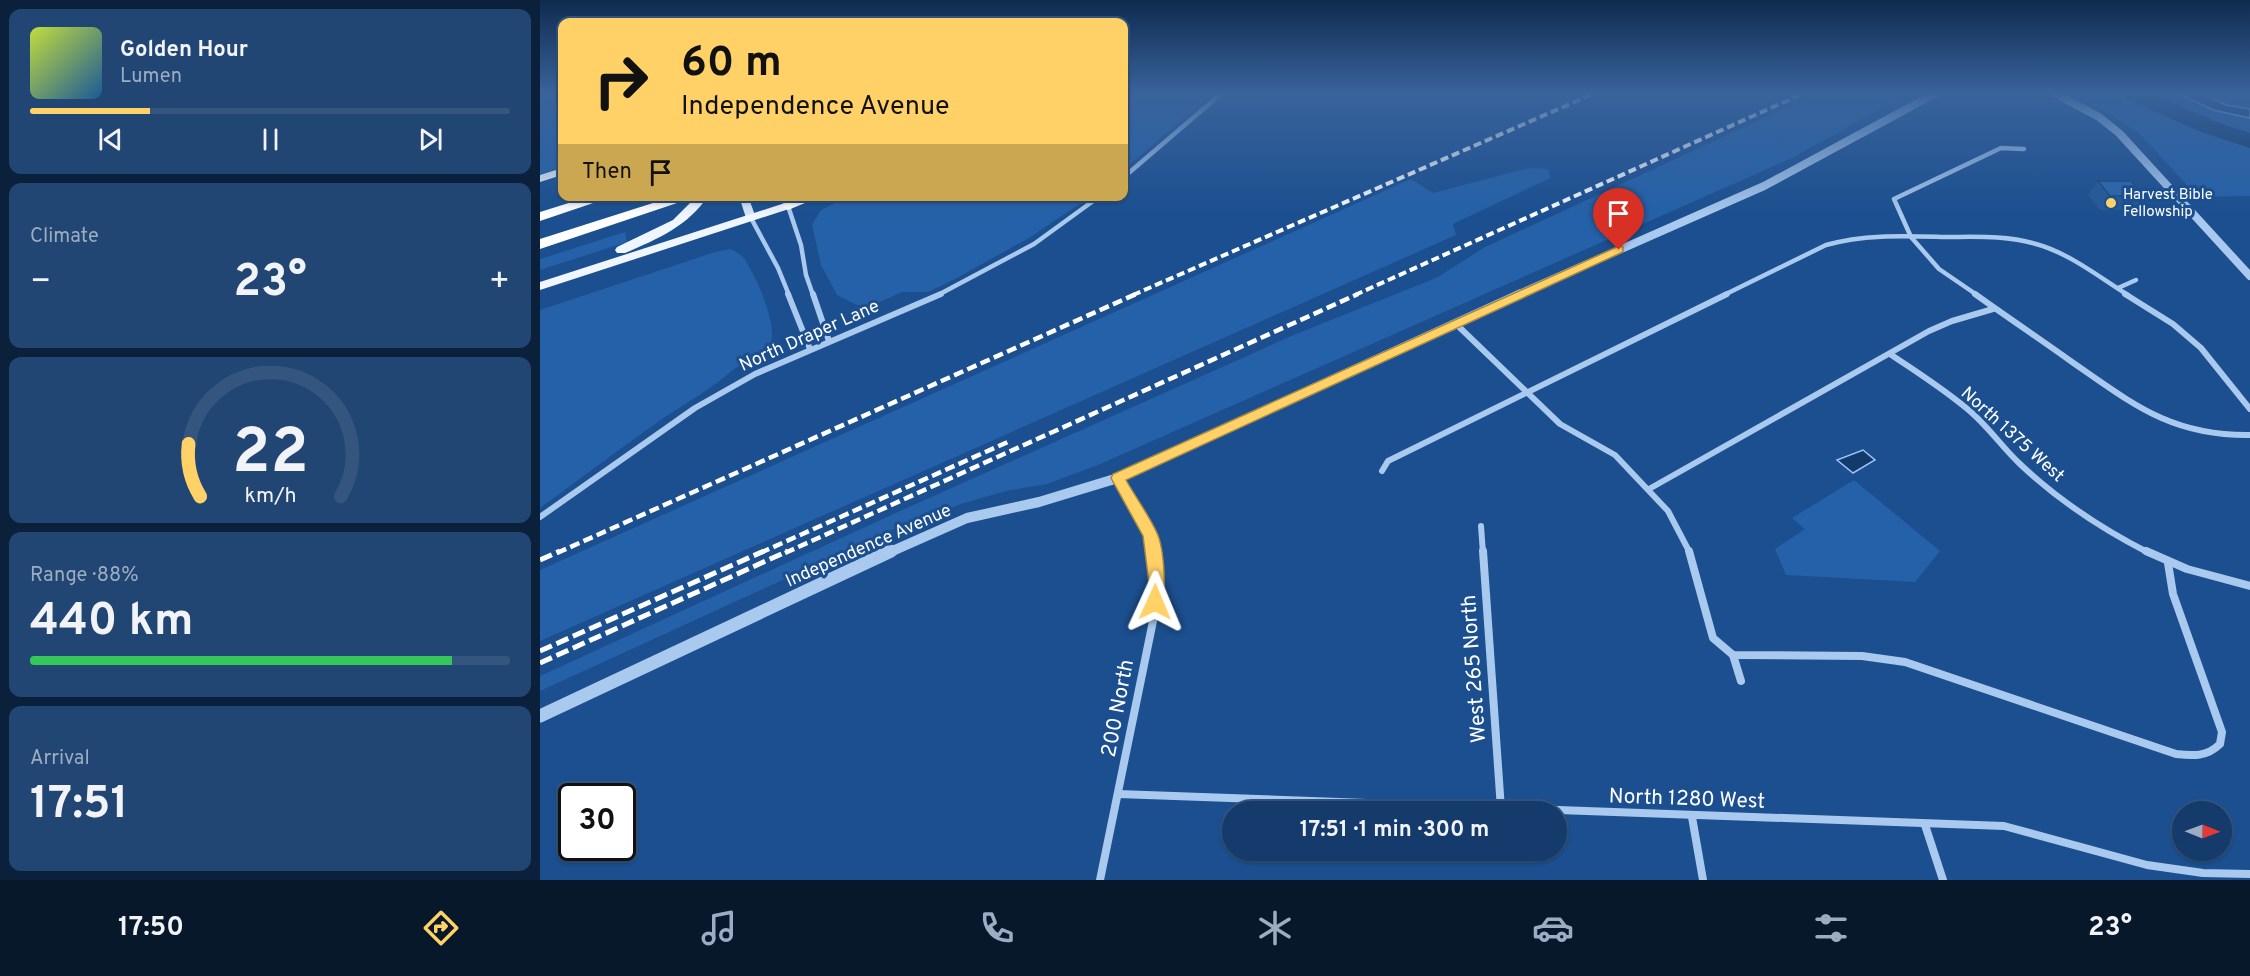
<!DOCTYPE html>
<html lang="en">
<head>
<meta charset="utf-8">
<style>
  body { margin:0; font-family:Overpass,sans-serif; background:#214673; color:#f1f3f6; height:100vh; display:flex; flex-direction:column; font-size:22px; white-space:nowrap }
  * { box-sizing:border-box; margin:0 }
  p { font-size:20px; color:#9dadc1 }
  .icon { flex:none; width:33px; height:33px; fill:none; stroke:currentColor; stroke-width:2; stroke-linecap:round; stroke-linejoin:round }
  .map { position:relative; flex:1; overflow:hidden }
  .side { display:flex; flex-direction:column; gap:9px; padding:9px; background:#0b203b; width:540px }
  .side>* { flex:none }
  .top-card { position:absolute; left:18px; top:18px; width:570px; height:183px; border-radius:12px; box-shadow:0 2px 4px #0004,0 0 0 2px #33557e; background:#ffd166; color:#111; overflow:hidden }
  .needle { width:39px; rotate:91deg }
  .buttons { position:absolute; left:1632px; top:801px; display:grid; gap:12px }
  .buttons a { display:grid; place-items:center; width:60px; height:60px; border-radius:50%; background:#143b6b; box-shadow:0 2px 4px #0004,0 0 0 2px #33557e; font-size:30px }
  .speed { position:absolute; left:18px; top:783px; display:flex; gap:12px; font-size:30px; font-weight:700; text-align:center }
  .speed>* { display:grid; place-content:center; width:78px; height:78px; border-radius:50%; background:#143b6b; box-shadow:0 2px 4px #0004,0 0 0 2px #33557e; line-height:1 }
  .speed .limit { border:3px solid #111; border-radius:9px; background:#fff; color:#111 }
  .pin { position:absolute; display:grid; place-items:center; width:51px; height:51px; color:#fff; margin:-62px -26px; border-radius:50% 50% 50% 0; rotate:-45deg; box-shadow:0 0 6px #0007 }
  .pin .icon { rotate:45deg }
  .me { position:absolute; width:66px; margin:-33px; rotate:1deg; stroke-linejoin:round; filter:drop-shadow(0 0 4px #0008) }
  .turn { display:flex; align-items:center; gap:21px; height:126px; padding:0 24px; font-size:27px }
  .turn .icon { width:78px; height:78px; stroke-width:2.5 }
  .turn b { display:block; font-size:42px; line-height:51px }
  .then { display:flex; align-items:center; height:57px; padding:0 24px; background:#0003; gap:12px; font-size:22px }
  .big { font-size:45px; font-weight:700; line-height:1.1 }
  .side .widget { flex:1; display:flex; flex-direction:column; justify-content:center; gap:9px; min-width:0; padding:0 21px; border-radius:12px; background:#214673 }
  .side .dial { align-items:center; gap:0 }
  .dial svg { height:156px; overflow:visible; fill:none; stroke:#33557e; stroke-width:7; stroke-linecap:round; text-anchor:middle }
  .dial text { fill:#f1f3f6; stroke:none }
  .song { display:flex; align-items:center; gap:18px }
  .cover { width:72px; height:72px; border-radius:9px; background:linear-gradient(135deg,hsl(70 70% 55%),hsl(210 70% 35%)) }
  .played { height:6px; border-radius:3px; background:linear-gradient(90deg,#ffd166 25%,#33557e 25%) }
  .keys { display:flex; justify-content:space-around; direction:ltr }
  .heat { display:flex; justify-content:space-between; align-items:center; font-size:33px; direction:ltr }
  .charge { height:9px; border-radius:4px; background:linear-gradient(90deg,#34c759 88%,#33557e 0) }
  .trip { position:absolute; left:682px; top:801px; width:345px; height:60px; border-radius:30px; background:#143b6b; box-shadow:0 2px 4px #0004,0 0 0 2px #33557e; font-weight:700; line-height:60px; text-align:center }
  .tab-bar { display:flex; height:96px; justify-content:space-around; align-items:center; background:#08182b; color:#9dadc1 }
  .tab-bar .icon { width:42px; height:42px }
  .tab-bar .selected { color:#ffd166 }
  .tab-bar b { font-size:27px; color:#f1f3f6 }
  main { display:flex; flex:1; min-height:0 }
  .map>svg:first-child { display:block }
</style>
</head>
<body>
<main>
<section class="side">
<div class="widget">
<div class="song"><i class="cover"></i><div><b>Golden Hour</b><p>Lumen</p></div></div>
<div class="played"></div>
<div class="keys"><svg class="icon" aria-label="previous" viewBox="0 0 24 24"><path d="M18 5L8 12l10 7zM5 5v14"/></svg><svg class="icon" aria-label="pause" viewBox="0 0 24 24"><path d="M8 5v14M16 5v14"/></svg><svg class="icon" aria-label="next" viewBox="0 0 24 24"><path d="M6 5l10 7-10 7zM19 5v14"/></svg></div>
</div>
<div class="widget"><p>Climate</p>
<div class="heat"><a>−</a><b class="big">23°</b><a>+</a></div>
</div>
<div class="widget dial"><svg viewBox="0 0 100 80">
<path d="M14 69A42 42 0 1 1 86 69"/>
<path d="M14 69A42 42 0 0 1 8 42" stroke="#ffd166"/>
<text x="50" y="56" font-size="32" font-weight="700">22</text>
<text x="50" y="72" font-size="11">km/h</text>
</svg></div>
<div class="widget"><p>Range · 88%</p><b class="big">440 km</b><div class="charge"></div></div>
<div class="widget"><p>Arrival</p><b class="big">17:51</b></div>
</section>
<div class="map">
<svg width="1710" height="880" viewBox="0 0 1710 880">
  <rect width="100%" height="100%" fill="#1b4f8f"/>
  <g fill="#2461a8">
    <path d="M0,93h22v74l-22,7z"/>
    <path d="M600,93h74l-90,76v-69z"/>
    <path d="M1278,93h90l-116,65 -694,307 -51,19 -41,7 -42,12 -61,22 -363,166v-15l360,-165 396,-177 140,-56 49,-31z"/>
    <path d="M1530,93h180v103l-52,1 -59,-64 -38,-24z"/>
    <path d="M989,168l20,1 1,9 -97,46 3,11 -916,406v-71l871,-391 22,14z"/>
    <path d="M307,197v-1l243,1 -61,41 -74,41 -27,13h-26l-29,13h-16l-20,-10 -16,-30 -9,-40 9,-15z"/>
    <path d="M85,232l2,10 -87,28v-11z"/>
    <path d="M191,249c5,3 11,6 14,11 11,16 34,67 25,85 -7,15 -25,16 -37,25 -22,19 -47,33 -71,49 -41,29 -81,59 -122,89v-198l175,-58z"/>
    <path d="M1314,480l86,71 -25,31 -129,-7 -11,-26 30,-20 -13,-11z"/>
  </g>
  <g fill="#123a6d" stroke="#9cc4f0" stroke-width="1.5">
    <path d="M1638,93h24l24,12 24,4v9l-37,-8z"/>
    <path d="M1323,450l12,10 -22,13 -16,-13z"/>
  </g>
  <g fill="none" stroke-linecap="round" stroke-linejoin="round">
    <path fill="#123a6d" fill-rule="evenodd" d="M1583,93h28l66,29 33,11v15l-49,-16 -76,-34z"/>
    <g stroke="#a9c9ee" stroke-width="4.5">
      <path d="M584,177l98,-84"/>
      <path d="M248,206l13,39 5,30 7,20"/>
      <path d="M211,218l27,50 11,27"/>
      <path d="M1578,288l18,-8"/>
      <path d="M398,295l96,-51 66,-48"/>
      <path d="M1184,295l102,-50c39,-11 79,-9 119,-8 30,0 61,-2 91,7 33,9 63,33 92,51"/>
      <path d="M1437,295l-38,-26 -28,-32 -17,-38 107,-51 23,1"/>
    </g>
    <g stroke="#a9c9ee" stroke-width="6">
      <path d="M248,294l22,55"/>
      <path d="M273,294l16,47"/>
      <path d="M1435,294c32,23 65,45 97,68 61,42 99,74 178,73"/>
      <path d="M1585,294l48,30 28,24 49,61"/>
      <path d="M915,323l105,101 55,31 53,56 22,42"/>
      <path d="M1350,354c28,19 57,37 82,59 18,16 31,35 48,51 38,36 82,65 129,89"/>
      <path d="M842,471l6,-10 339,-167"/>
      <path d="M578,478l33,58 2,17"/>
      <path d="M1109,489l280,-158 23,-10 41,-12"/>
      <path d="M0,517l155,-109 60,-34 186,-80"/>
      <path d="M941,526l2,27"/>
    </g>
    <g stroke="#a9c9ee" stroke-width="8">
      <path d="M943,551l18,258"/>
      <path d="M1149,551l24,87 20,17 129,1 43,6 271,92c17,2 31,3 44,-10l2,-12 -49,-138 -5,-31"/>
      <path d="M1606,551l41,18 63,17"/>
      <path d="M1193,655l8,26"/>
      <path d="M578,794l886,32 143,39 56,8 47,1"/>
      <path d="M1152,817l11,63"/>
      <path d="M1385,825l18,55"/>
      <path d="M560,880l53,-259 4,-38 -4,-32"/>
    </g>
    <g stroke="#a9c9ee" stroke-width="8">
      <path d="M1514,93l45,24 20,16 131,143"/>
      <path d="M977,295l247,-109 172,-93"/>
    </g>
    <path stroke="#a9c9ee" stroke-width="10" d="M348,553l79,-35 72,-16 79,-24 403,-184"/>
    <path stroke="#a9c9ee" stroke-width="13" d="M0,716l351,-165"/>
    <g fill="#d6e6fa" fill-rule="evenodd">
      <path d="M199,196h9l8,22 -2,2 -3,1 -5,-3z"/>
      <path d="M240,196h9l4,10 -2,2h-6z"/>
    </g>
    <g fill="#f0f6ff" fill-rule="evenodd">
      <path d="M22,168v7l-22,7v-7z"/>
      <path d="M157,196h11c-20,30 -50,43 -83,57h-8l-2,-3 2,-3 56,-27z"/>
      <path d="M248,202l6,4 -2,2 -252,82v-8z"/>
    </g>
    <g fill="#fff" fill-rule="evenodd">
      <path d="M51,196h23l-74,25v-9z"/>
      <path d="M135,196h23l-158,53v-10z"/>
      <path d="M261,196h21l-34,14 -7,-4z"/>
    </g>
    <g stroke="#fff" stroke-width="4" stroke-dasharray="8 4" stroke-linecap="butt">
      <path d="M593,295l462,-202"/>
      <path d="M815,295l449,-202"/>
    </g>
    <g stroke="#fff" stroke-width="4.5" stroke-dasharray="10 4.5" stroke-linecap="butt">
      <path d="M17,553l579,-259"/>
      <path d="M220,553l250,-112"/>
      <path d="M245,553l573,-259"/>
    </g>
    <g stroke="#fff" stroke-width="5" stroke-dasharray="13 5" stroke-linecap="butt">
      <path d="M0,560l20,-9"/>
      <path d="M0,651l224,-100"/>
      <path d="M0,663l248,-112"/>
    </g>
  </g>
  <path fill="#245895" d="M1558,181l46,15 -10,14h-34l-12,-15z"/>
  <path fill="#2a66ad" stroke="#1d4779" stroke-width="1.5" d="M1558,181h33l13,15h-34z"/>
  <linearGradient id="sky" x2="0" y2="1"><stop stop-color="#0f2b4f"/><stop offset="0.43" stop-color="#39639b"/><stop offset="1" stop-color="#39639b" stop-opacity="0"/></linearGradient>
  <rect width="1710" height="216" fill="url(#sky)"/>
  <path fill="#ffd166" stroke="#a68842" stroke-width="1.5" d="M1079,246l4,1v5l-497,228c10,18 23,35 31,53 7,15 10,59 4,74l-6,2 -6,-2 -2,-5 2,-19 -6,-47 -32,-58 2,-4z"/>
  <circle fill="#ffd166" stroke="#1b4f8f" stroke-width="2" cx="1571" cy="203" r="6"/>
  <g text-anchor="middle" stroke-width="6" stroke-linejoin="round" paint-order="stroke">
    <g font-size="15" fill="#fff" stroke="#1b4f8f" text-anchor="start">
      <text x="1583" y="199">Harvest Bible<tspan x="1583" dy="17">Fellowship</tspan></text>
    </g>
    <g font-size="18" fill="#fff" stroke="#1b4f8f">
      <text transform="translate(269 335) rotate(-24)" y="6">North Draper Lane</text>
      <text transform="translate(1473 434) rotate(42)" y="6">North 1375 West</text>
      <text transform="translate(328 545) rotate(-24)" y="6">Independence Avenue</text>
    </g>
    <g font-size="21" fill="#fff" stroke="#1b4f8f">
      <text transform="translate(933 669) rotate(-94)" y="7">West 265 North</text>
      <text transform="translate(577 708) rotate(-79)" y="7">200 North</text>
      <text transform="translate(1147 798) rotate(2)" y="7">North 1280 West</text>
    </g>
  </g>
</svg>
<div class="buttons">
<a><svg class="needle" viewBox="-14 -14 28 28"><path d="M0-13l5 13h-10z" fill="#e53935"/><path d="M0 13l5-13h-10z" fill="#9dadc1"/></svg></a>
</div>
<div class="speed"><div class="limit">30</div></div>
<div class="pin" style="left:1079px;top:250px;background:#d93025"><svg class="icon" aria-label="arrive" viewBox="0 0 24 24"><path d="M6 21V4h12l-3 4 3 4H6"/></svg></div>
<svg class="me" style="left:615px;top:602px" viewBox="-20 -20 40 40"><path d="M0-17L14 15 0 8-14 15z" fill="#ffd166" stroke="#fff" stroke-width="4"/></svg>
<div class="trip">17:51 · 1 min · 300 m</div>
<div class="top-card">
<div class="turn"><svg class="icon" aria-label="right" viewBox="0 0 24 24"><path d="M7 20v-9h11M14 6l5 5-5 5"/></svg><div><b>60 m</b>Independence Avenue</div></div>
<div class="then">Then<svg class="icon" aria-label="arrive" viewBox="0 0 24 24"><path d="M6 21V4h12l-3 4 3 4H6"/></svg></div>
</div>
</div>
</main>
<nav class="tab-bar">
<b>17:50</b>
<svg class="icon selected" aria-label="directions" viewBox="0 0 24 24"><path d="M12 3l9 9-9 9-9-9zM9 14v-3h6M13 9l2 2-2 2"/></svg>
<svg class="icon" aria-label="music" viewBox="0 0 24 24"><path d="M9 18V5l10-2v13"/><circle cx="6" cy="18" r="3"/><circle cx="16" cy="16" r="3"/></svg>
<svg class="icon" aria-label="phone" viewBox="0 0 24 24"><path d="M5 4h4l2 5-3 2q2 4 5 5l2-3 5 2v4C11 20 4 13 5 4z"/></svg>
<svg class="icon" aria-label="climate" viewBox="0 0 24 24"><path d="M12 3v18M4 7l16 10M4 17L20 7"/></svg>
<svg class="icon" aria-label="car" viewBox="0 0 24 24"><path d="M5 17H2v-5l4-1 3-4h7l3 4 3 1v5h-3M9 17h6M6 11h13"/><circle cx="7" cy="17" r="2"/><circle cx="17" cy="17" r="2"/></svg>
<svg class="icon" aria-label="filters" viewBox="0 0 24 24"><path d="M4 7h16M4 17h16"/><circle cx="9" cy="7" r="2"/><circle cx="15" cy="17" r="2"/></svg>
<b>23°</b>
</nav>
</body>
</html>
